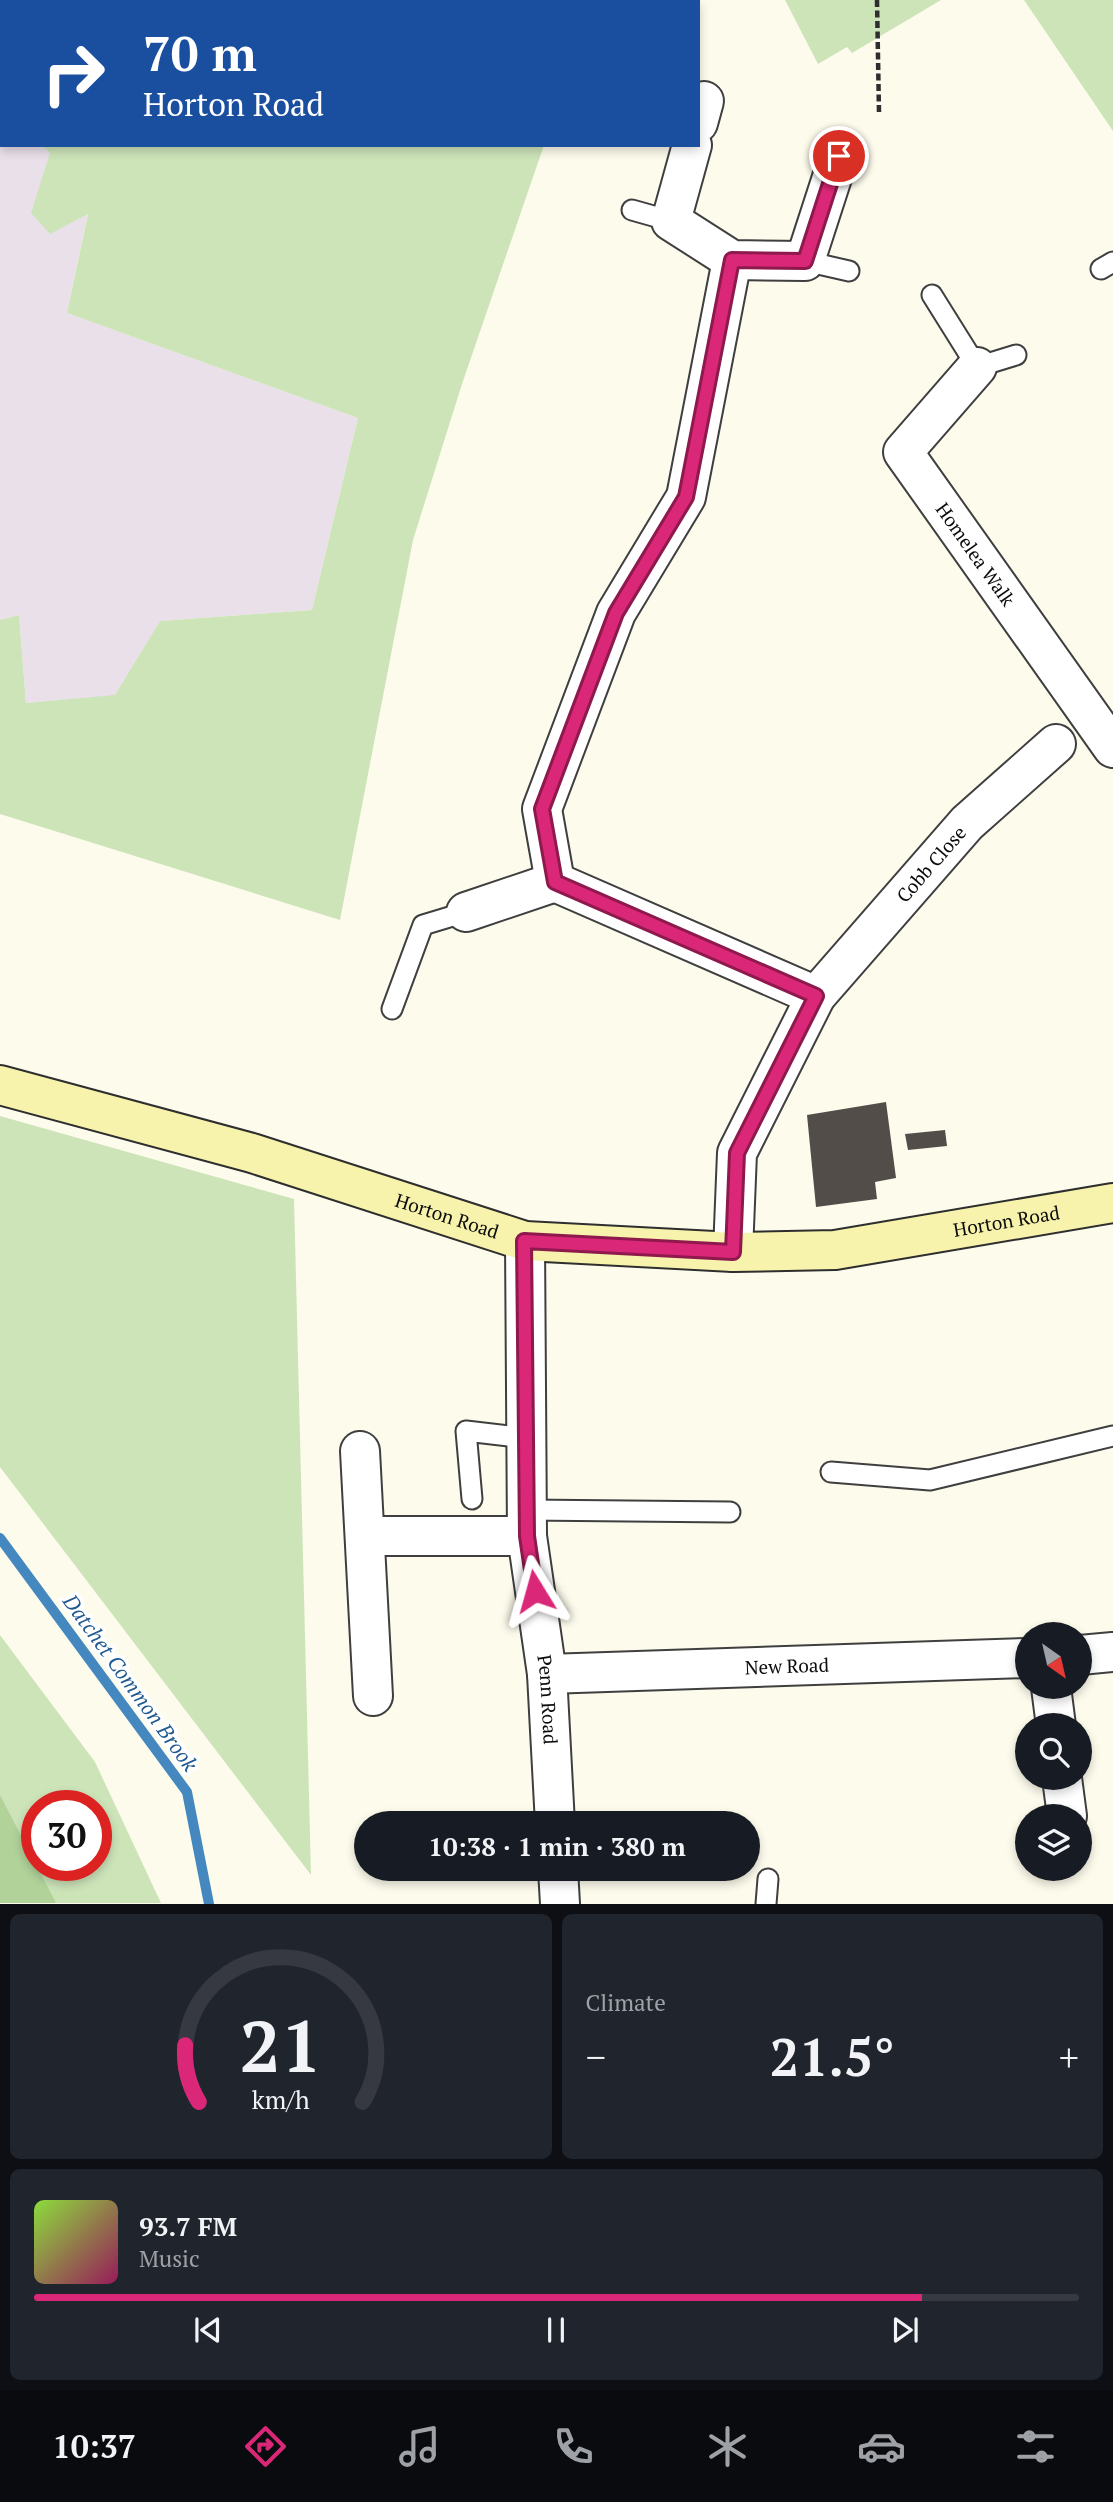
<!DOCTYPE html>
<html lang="en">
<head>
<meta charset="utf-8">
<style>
  body { margin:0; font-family:"PT Serif",serif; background:#20242c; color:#f1f3f6; height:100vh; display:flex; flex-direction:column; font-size:26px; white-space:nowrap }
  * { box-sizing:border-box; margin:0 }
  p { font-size:23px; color:#9ea1a6 }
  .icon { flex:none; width:38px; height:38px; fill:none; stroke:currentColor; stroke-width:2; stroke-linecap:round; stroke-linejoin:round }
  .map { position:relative; height:1904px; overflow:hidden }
  .panel { display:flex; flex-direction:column; gap:10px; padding:10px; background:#0d0f14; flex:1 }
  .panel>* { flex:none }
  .top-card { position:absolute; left:0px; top:0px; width:700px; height:147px; box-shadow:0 4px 10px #0003; background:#1a4fa0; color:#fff; overflow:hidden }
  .needle { width:46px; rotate:146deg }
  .buttons { position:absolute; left:1015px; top:1622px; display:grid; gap:14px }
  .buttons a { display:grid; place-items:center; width:77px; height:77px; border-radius:50%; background:#171b24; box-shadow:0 4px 10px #0003; font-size:35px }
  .speed { position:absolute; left:21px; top:1790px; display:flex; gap:14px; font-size:35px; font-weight:700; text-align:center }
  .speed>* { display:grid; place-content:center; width:91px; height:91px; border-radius:50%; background:#171b24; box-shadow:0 4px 10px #0003; line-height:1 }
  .speed .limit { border:10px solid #d22; background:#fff; color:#111 }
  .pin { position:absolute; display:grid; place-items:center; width:60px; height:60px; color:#fff; margin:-30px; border:4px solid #fff; border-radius:50%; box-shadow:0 2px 7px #0007 }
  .me { position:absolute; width:77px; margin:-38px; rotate:352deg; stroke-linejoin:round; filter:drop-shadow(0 0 5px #0008) }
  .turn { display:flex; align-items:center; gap:24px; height:147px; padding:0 28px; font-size:32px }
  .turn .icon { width:91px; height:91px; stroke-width:2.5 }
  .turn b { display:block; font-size:49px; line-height:60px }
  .big { font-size:52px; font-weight:600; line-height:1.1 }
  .panel .card { flex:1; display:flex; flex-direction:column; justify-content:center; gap:10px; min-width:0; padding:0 24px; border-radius:10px; background:#20242c }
  .panel .dial { align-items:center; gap:0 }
  .dial svg { height:182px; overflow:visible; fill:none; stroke:#363941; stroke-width:7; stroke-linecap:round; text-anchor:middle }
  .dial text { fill:#f1f3f6; stroke:none }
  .song { display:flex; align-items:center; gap:21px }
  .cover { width:84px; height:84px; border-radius:10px; background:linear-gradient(135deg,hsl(90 70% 55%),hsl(330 70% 35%)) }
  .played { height:7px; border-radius:4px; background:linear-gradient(90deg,#db2777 85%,#363941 85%) }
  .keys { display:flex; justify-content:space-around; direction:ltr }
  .heat { display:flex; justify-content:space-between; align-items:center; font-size:38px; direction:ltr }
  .panel .tiles { flex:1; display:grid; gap:10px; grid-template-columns:1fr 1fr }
  .card:last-child { grid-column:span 2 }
  .trip { position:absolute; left:354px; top:1811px; width:406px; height:70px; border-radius:35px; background:#171b24; box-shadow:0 4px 10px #0003; font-weight:600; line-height:70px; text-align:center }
  .tabs { display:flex; height:112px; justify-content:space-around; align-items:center; background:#090b0e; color:#9ea1a6 }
  .tabs .icon { width:49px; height:49px }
  .tabs .on { color:#db2777 }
  .tabs b { font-size:32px; color:#f1f3f6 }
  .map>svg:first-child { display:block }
</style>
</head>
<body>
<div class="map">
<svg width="1113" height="1904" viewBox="0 0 1113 1904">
  <rect width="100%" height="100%" fill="#fdfbec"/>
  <path fill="#e9e0ea" d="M0,107l2,38h39l9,8 38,60 -21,100 291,105 -46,192 -152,11 -45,75 -89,7 -7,-88 -19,5z"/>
  <g fill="#cde4b9" fill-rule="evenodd">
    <path d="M0,0h641l-639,2v106z"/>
    <path d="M785,0h156l-89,53 -5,-6 -29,17z"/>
    <path d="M1024,0h89v131z"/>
    <path d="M41,145h503l-82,239 -49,156 -73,380 -340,-106v-194l19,-5 7,88 89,-8 45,-74 152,-11 46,-192 -291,-105 21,-99 -38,20 -19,-21 19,-60z"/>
    <path d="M0,1116l294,83 17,676 -311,-408z"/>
    <path d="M0,1635l95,127 66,141h-161zM37,1806h59v60h-59z"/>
  </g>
  <path fill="#b1d39a" d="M0,1795l56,108h-56z"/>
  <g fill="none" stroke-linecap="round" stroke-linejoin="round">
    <path stroke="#4488bf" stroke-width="10" d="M0,1538l187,254 22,112"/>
  </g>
  <g fill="#534d49">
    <path d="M886,1102l10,76 -21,4 2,17 -61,8 -9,-92z"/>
    <path d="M945,1130l2,16 -39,4 -3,-16z"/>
  </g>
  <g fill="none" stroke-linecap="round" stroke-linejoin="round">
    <defs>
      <g id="service">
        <path d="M632,210l39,11"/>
        <path d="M805,261l44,10"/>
        <path d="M1101,269l12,-7"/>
        <path d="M932,295l45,72 39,-12"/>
        <path d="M392,1009l31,-84 43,-13"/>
        <path d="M831,1472l99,8 183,-44"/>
        <path d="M472,1499l-6,-68 60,7"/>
        <path d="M527,1510l203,2"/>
        <path d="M766,1904l2,-25"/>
      </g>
      <g id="minor">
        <path d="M698,123l6,-22"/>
        <path d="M692,145l-21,76 61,39 73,1 34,-105"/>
        <path d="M732,260l-46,237 -70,116 -74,196 13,73 261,114"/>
        <path id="s1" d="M977,367l-74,85 210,296"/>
        <path d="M466,912l89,-30"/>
        <path id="s2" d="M525,1241l2,295 20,138 8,150"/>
        <path id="s3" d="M733,1252l4,-99 79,-157 151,-173 89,-79"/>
        <path d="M360,1451l13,245"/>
        <path d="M367,1536h160"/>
        <path d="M1080,1655l33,-3"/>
        <path id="s4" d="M547,1674l480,-16"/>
        <path d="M1051,1687l5,39"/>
        <path d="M1062,1778l5,38"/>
        <path d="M558,1869l2,35"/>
      </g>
      <g id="secondary">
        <path id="s5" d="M0,1085l252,68 273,88 208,11 102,-2 278,-47"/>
      </g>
    </defs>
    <use href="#service" stroke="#3f3f3f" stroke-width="23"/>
    <use href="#minor" stroke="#3f3f3f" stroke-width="42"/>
    <use href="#secondary" stroke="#2e2e2e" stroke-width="42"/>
    <path stroke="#2e2e2e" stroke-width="4.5" stroke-dasharray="7 3.5" stroke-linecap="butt" d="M877,0l2,113"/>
    <use href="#service" stroke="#fff" stroke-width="19"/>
    <use href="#minor" stroke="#fff" stroke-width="38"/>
    <use href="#secondary" stroke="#f7f3ad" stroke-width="38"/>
  </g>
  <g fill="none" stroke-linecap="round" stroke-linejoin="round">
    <defs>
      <path id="route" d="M535,1591l-8,-55 -3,-295 209,11 4,-99 79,-157 -261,-114 -13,-73 74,-196 70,-116 46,-237 73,1 34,-105"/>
    </defs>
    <use href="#route" stroke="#8e194d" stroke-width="18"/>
    <use href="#route" stroke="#db2777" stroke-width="12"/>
  </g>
  <g text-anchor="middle" stroke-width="7" stroke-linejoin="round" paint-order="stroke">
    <g font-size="19" fill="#0c0c0c" stroke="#fff">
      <text dy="7" stroke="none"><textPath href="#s1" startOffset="238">Homelea Walk</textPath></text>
      <text dy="7" stroke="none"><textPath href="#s3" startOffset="450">Cobb Close</textPath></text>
      <text dy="7" stroke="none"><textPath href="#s5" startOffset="466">Horton Road</textPath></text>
      <text dy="7" stroke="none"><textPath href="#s5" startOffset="1032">Horton Road</textPath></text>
      <text dy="7" stroke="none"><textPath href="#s4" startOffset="240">New Road</textPath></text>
      <text dy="7" stroke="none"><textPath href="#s2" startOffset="460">Penn Road</textPath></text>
    </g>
    <g font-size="21" font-style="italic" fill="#225a90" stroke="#fff">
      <text transform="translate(130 1683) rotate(54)" y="7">Datchet Common Brook</text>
    </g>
  </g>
</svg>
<div class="buttons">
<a><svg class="needle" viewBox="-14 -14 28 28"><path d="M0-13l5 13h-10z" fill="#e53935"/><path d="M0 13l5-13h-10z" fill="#9ea1a6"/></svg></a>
<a><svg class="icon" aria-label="search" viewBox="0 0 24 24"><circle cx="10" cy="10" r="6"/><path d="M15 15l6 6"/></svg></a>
<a><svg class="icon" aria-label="layers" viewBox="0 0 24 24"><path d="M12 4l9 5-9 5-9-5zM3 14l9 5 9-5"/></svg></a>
</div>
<div class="speed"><div class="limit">30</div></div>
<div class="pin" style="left:839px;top:156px;background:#d93025"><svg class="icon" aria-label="arrive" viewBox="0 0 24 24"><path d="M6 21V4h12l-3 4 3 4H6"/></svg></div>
<svg class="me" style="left:535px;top:1591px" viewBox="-20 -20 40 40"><path d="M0-17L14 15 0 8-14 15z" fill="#db2777" stroke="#fff" stroke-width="4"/></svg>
<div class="trip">10:38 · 1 min · 380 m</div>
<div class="top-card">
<div class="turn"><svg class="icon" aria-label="right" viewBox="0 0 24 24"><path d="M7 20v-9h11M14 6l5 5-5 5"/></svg><div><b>70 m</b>Horton Road</div></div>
</div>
</div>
<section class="panel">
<div class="tiles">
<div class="card dial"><svg viewBox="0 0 100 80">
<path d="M14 69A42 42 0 1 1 86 69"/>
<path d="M14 69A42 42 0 0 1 8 44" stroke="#db2777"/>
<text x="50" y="56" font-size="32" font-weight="700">21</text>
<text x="50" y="72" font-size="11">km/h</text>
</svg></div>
<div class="card"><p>Climate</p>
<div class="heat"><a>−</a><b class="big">21.5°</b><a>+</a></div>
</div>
<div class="card">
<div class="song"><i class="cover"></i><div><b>93.7 FM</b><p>Music</p></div></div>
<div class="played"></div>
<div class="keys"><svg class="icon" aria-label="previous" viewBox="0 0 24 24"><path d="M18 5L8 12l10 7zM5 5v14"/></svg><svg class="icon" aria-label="pause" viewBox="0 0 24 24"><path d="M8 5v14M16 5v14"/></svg><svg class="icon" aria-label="next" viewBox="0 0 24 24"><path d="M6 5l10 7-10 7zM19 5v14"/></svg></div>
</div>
</div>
</section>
<nav class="tabs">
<b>10:37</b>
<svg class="icon on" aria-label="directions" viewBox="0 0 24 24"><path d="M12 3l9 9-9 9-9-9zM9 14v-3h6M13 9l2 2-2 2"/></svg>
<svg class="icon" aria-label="music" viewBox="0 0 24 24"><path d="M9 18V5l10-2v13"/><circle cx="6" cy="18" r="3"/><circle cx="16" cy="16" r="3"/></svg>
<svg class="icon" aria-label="phone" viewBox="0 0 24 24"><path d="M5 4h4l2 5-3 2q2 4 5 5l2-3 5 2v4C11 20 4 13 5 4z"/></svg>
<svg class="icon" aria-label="climate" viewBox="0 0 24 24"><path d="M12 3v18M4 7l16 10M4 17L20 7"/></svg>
<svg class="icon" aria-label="car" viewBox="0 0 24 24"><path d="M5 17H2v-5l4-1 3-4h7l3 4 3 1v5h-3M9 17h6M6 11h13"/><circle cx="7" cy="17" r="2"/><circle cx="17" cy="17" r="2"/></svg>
<svg class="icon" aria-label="filters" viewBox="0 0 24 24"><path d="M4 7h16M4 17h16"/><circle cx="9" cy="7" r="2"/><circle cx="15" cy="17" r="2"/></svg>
</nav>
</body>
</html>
